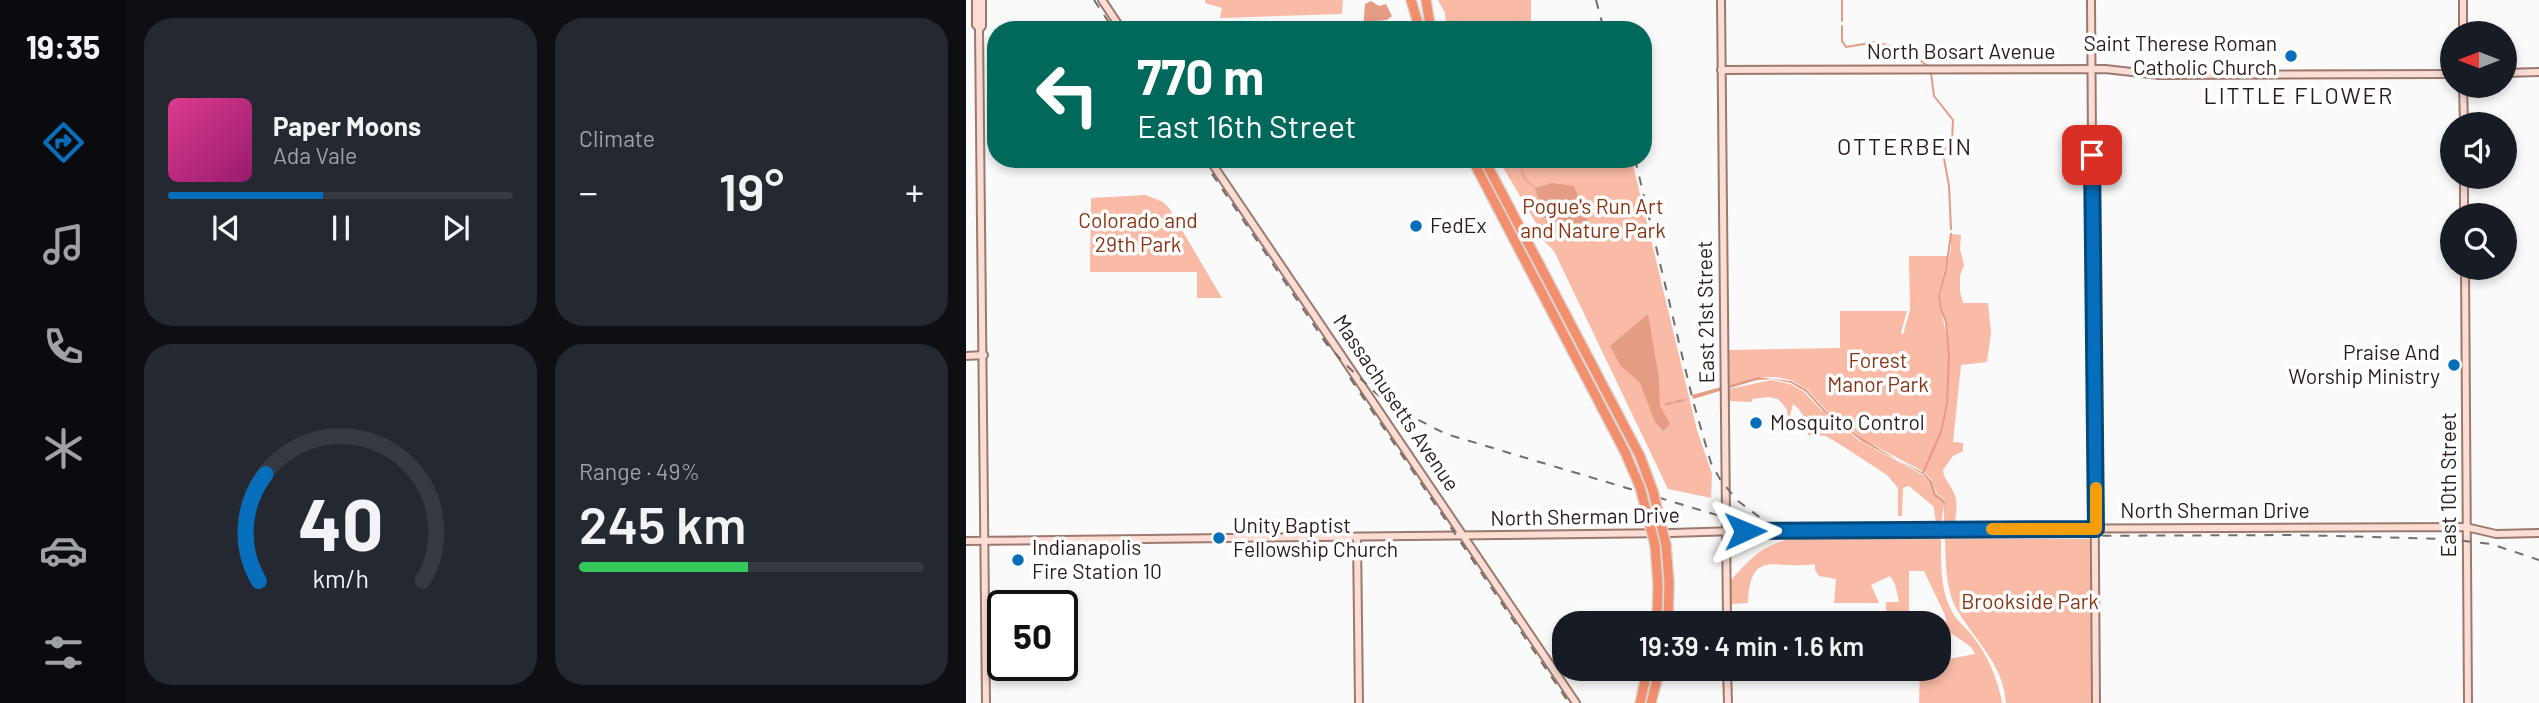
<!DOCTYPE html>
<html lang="en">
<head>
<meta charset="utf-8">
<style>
  body { margin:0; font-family:Barlow,sans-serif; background:#242831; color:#f1f3f6; height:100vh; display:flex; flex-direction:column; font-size:26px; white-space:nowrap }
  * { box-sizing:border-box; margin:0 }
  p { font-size:23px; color:#9ea1a6 }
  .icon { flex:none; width:38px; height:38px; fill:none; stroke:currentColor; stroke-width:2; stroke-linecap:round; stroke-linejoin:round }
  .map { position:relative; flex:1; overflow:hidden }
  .details { display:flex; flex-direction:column; gap:18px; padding:18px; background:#0d0f14; width:840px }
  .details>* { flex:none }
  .guide { position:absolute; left:21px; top:21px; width:665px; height:147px; border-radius:28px; box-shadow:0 4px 10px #0003; background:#00695c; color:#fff; overflow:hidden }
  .needle { width:46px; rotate:270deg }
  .fabs { position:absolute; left:1474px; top:21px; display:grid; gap:14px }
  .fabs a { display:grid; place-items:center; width:77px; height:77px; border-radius:50%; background:#171b24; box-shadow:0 4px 10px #0003; font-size:35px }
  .speed { position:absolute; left:21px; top:590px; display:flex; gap:14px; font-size:35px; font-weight:700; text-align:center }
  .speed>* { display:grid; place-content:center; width:91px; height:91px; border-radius:50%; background:#171b24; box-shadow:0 4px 10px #0003; line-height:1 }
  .speed .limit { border:4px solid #111; border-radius:10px; background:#fff; color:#111 }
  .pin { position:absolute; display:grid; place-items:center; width:60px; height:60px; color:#fff; margin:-30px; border-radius:14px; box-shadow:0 4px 10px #0006 }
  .me { position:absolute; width:77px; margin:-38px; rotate:89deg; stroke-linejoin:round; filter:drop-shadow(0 0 5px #0008) }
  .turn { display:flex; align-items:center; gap:24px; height:147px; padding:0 35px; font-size:32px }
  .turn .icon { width:91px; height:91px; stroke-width:2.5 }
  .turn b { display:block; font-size:49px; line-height:60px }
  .big { font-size:52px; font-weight:600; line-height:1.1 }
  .details .card { flex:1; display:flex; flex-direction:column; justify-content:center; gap:10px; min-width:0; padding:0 24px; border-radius:28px; background:#242831 }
  .details .dial { align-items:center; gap:0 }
  .dial svg { height:182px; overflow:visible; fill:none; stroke:#363941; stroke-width:7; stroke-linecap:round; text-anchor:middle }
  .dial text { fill:#f1f3f6; stroke:none }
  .song { display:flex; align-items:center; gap:21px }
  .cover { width:84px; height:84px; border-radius:10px; background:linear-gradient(135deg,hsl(330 70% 55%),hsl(320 70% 35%)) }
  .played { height:7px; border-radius:4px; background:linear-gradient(90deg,#066eba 45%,#363941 45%) }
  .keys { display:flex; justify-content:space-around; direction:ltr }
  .heat { display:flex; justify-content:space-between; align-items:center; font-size:38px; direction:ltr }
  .charge { height:10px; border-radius:5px; background:linear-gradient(90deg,#34c759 49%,#363941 0) }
  .details .tiles { flex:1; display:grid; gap:18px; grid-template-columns:repeat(2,1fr) }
  .trip { position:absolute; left:586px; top:611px; width:399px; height:70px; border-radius:28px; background:#171b24; box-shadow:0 4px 10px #0003; font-weight:600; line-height:70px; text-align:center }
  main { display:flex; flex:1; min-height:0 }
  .menu { display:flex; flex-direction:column; width:126px; justify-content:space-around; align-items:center; background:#090b0e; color:#9ea1a6 }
  .menu .icon { width:49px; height:49px }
  .menu .current { color:#066eba }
  .menu b { font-size:32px; color:#f1f3f6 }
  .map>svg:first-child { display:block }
</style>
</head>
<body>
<main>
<nav class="menu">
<b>19:35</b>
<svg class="icon current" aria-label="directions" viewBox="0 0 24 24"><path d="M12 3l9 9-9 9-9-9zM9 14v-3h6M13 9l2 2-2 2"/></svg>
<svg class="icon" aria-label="music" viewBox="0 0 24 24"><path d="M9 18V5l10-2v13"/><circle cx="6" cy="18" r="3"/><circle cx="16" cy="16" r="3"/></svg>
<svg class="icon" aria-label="phone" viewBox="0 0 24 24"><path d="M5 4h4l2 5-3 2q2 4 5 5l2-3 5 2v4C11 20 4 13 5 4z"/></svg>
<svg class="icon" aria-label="climate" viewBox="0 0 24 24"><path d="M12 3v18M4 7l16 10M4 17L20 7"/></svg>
<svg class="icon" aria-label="car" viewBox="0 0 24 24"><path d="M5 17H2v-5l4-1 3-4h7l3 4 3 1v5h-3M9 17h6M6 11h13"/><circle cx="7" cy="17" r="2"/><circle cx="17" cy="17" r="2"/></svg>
<svg class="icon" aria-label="filters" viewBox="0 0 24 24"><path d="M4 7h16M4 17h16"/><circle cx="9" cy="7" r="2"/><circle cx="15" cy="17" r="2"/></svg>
</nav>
<section class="details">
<div class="tiles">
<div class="card">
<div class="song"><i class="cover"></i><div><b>Paper Moons</b><p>Ada Vale</p></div></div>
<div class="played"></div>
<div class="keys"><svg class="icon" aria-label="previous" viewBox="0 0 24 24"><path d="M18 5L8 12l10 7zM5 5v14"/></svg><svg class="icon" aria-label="pause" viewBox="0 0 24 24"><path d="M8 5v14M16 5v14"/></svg><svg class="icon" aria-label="next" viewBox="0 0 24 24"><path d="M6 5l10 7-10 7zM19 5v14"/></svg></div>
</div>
<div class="card"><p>Climate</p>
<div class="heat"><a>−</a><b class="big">19°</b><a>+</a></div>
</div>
<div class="card dial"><svg viewBox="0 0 100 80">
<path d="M14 69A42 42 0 1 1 86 69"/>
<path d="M14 69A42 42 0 0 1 17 22" stroke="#066eba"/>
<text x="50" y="56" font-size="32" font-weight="700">40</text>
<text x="50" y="72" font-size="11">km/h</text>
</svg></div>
<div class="card"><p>Range · 49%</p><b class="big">245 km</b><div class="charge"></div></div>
</div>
</section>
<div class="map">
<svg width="1573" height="703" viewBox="0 0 1573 703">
  <rect width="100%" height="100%" fill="#fafafa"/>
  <g fill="#f9bba6">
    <path d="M239,0h138l-1,14 -122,4 2,-10 -17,-5z"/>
    <path d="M472,0h93v30h-84l-2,-17z"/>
    <path d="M532,159h37l2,4 96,2 64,265 15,44 -1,24 -43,-9 -114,-238 -12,-12 -6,-16z"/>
    <path d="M180,195l17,7 6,6 53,90h-25v-26h-107l1,-74z"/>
    <path d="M985,234l10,1 -1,14 4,16 -4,11v16l3,11h25l3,30 -4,29 -26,3 -8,77 10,1v8l-10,5 -10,14c1,10 6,12 10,21 6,11 3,23 1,35h-10l1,-26 -8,-6 -5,-14 -8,-8 -60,-32 -37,-29 -20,-22 -16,-9 -15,-3h-18l-29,8 -1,-35 112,-2v-37h67l-6,22 2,2 7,-25 -1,-54h39l-10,40 10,46 -1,-20 -6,-13 -1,-13 11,-47z"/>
    <path d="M805,380l19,4 14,8 17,18 39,31 63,34 6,8 6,14 9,7 -3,21h-5l-2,-18 -25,-21 -6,2 -1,28h-4v-28l-11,-13 -46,-30 -15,-9 -18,-1c-1,-13 -4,-23 -15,-31l-4,16 -3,-12 -8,-9 -10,-2 -16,2v3l-23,-1v-12z"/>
    <path d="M823,539h152c0,27 -1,56 15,79 5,6 11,11 15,16 16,20 27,44 31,69h-83l1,-29 3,-5 16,-1v-7l36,-7 -4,-7 -23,-16 -3,-16 -21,-44h-15v41l3,11h-20l-6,-9v-12h13l-4,-18 -5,-8 -19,9 8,18h-45l2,-24 -17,-3 -4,-6v-6c-38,7 -65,-18 -67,39l-18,1 1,-24c19,-21 29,-33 58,-41z"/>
    <path d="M979,539h146l1,164h-86c-2,-36 -29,-61 -47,-90 -14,-22 -13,-49 -14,-74z"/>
  </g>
  <g fill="#e49c84">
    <path d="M405,1l8,5 7,-2 6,12 -5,4 -12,1 -2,9h-10l2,-26z"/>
    <path d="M552,159l7,19 10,10 17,-5 22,3 9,23 7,3 -4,13 -8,-2 -12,17 -19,-16 -12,-35 -11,-10z"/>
    <path d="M682,314l11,65 1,27 10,18 -7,7 -8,-9 -15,-39 -20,-18 -10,-19z"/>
    <path d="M792,377l33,4 15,8 20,22 31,24 40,25 27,13 8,8 4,13 9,7 -1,22v-19l-10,-8 -5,-14 -6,-8 -60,-32 -39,-30 -18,-20 -15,-9 -19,-4 -15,1 -64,19 -1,-4z"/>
  </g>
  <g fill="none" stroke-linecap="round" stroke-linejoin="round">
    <g stroke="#e49c84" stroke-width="2">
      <path d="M876,21v-21"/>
      <path d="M876,26v15l4,6 30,-5 28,8"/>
      <path d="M943,52l19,14"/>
      <path d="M965,73l3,23 19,24 -1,20 -9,13 6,33 2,43"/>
      <path d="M709,402l9,-2"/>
      <path d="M700,404l6,-1"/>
      <path d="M957,473l18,-41 6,-29 2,-47 -3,-34 -5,-13 -2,-13 7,-27 5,-35"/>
    </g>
    <defs>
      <g id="secondary">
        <path d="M10,0v25l3,3"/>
        <path d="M16,0v26l-3,4 7,673"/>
        <path d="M136,0l20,30"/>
        <path d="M755,0l6,623"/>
        <path d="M1125,0l5,703"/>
        <path d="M1497,0v33"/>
        <path d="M755,70l384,-1 54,6 293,-1"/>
        <path d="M1538,73l35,-1"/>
        <path d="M1497,86l1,38"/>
        <path d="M243,159l367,544"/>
        <path d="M1498,177v38"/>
        <path d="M1499,268l3,435"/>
        <path d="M0,356l18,-1"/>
        <path d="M391,537l2,166"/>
        <path d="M0,541l706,-8 95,-3 699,-3 30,7 43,-1"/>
        <path d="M761,668l1,35"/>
      </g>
      <g id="highway">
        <path d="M445,0l9,30"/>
        <path d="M460,0l5,30"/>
        <path d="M506,159l153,293 15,35"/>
        <path d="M518,159l156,297 13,35"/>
        <path d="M689,545l3,40 -1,38"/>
        <path d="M700,545l3,38 -1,40"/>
        <path d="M674,703l8,-35"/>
        <path d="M685,703l9,-35"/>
      </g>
    </defs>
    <use href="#secondary" stroke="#9b796e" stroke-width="10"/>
    <use href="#highway" stroke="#d9d6d5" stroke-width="12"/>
    <use href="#secondary" stroke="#fbddd3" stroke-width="6"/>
    <use href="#highway" stroke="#f38f6d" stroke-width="9"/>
    <g stroke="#766d6a" stroke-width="2" stroke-dasharray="9 9" stroke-linecap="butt">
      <path d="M128,0l20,30"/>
      <path d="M630,0l8,30"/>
      <path d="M236,159l126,187"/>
      <path d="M669,159l58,242 18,62 10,18 17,20 32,24"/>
      <path d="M357,339l20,23 36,34 28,18 39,20 321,96 55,7 472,-2 154,4 43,5 48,16"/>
      <path d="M384,378l219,325"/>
    </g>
    <defs>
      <g id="highway-bridge">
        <path d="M674,487l15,58"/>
        <path d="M687,491l13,54"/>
      </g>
    </defs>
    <use href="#highway-bridge" stroke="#d9d6d5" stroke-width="12" stroke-linecap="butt"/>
    <use href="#highway-bridge" stroke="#f38f6d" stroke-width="9"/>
  </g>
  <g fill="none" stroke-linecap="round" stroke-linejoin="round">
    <defs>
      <path id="route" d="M779,531l351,-2 -4,-374"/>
    </defs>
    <use href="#route" stroke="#044879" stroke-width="18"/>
    <use href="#route" stroke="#066eba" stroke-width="12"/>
    <path stroke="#f59e0b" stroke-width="12" d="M1026,529h104v-41"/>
  </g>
  <g fill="#066eba" stroke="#fff" stroke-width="2.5">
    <circle cx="1325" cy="56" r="7"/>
    <circle cx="450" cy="226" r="7"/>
    <circle cx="1488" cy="365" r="7"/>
    <circle cx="790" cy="423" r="7"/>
    <circle cx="253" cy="538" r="7"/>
    <circle cx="52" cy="560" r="7"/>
  </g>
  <g text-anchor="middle" stroke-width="7" stroke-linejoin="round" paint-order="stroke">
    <g font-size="21" fill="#2a1c18" stroke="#fff" text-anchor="start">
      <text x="1311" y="51" text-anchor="end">Saint Therese Roman<tspan x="1311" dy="24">Catholic Church</tspan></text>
      <text x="464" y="233">FedEx</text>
      <text x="1474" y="360" text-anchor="end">Praise And<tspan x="1474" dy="24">Worship Ministry</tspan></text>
      <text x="804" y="430">Mosquito Control</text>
      <text x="267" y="533">Unity Baptist<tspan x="267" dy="24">Fellowship Church</tspan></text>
      <text x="66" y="555">Indianapolis<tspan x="66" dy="24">Fire Station 10</tspan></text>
    </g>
    <g font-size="21" fill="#2a1c18" stroke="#fff">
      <text x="995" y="59">North Bosart Avenue</text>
      <text transform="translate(740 312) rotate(-91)" y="7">East 21st Street</text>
      <text transform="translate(430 403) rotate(56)" y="7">Massachusetts Avenue</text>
      <text transform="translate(1483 485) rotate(-90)" y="7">East 10th Street</text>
      <text x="1249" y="518">North Sherman Drive</text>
      <text transform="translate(619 517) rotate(-1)" y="7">North Sherman Drive</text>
    </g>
    <g font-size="21" fill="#893415" stroke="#fff">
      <text x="627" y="214">Pogue's Run Art<tspan x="627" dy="24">and Nature Park</tspan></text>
      <text x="172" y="228">Colorado and<tspan x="172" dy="24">29th Park</tspan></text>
      <text x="912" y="368">Forest<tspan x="912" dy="24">Manor Park</tspan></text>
      <text x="1064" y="609">Brookside Park</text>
    </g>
    <g font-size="23" letter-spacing="2" fill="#2a1c18" stroke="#fff">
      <text x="1333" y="104">LITTLE FLOWER</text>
      <text x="939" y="155">OTTERBEIN</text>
    </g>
  </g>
</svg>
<div class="fabs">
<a><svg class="needle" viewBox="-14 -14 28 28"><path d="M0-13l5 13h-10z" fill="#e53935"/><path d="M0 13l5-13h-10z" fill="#9ea1a6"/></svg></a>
<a><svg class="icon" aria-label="sound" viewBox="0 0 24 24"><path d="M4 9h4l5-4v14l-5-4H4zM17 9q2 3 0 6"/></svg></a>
<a><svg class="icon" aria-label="search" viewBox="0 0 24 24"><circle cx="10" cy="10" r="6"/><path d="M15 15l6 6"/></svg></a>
</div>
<div class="speed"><div class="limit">50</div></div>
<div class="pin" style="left:1126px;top:155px;background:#d93025"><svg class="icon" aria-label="arrive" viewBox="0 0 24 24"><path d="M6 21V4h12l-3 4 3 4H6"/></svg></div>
<svg class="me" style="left:779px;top:531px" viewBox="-20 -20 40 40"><path d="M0-17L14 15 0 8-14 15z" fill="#066eba" stroke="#fff" stroke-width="4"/></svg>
<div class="trip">19:39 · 4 min · 1.6 km</div>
<div class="guide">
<div class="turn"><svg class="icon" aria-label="left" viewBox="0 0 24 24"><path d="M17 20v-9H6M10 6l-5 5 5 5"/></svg><div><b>770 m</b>East 16th Street</div></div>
</div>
</div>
</main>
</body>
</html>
